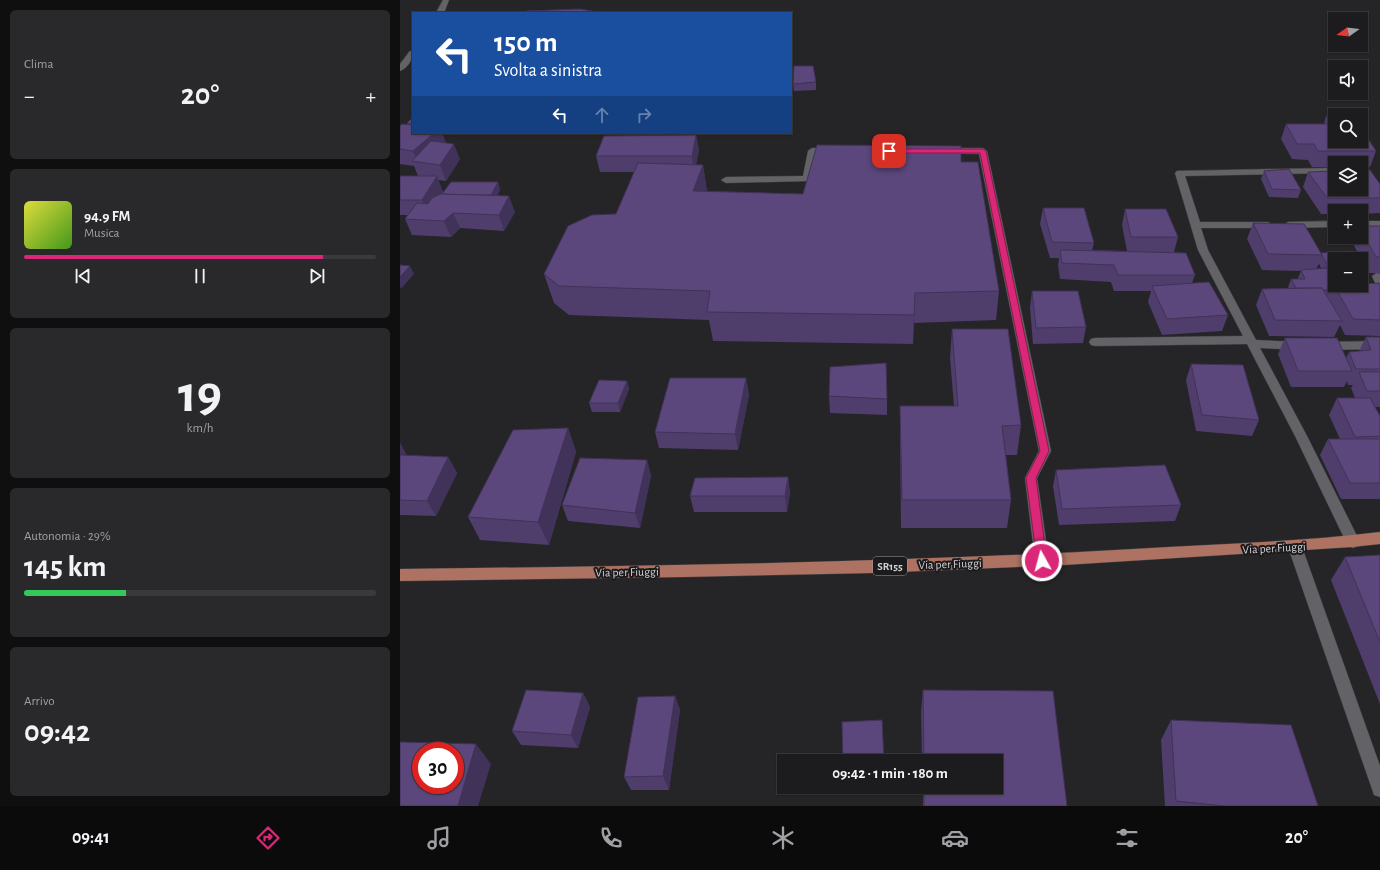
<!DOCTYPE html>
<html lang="it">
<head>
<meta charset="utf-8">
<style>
  body { margin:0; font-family:"Alegreya Sans",sans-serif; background:#29282a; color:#f1f3f6; height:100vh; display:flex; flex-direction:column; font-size:15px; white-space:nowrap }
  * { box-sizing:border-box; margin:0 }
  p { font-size:13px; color:#a0a1a4 }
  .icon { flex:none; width:22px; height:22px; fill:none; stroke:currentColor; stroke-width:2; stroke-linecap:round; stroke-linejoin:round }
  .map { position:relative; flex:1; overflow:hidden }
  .drawer { display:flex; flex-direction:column; gap:10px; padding:10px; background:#0f0f10; width:400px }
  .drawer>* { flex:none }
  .hud { position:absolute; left:12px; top:12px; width:380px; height:122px; border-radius:0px; box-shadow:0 1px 3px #0004,0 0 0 1px #3a393b; background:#1a4fa0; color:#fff; overflow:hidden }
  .needle { width:26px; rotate:256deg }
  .controls { position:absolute; left:928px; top:12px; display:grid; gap:8px }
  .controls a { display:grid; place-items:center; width:40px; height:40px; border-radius:0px; background:#1c1b1d; box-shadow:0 1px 3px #0004,0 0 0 1px #3a393b; font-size:20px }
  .speed { position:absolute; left:12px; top:742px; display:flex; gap:8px; font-size:20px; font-weight:700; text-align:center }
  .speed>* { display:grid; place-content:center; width:52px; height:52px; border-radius:50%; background:#1c1b1d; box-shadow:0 1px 3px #0004,0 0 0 1px #3a393b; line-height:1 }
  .speed .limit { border:6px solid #d22; background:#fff; color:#111 }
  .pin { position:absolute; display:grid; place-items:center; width:34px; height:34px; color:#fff; margin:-17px; border-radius:8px; box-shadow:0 2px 6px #0006 }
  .me { position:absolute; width:44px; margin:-22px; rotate:353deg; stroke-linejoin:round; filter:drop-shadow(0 0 3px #0008) }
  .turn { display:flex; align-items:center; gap:14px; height:84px; padding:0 16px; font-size:18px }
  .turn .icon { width:52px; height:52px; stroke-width:2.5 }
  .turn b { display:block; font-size:28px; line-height:34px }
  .lanes { display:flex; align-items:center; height:38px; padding:0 16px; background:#0003; justify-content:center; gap:20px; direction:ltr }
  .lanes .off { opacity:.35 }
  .big { font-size:30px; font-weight:700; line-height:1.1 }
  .drawer .widget { flex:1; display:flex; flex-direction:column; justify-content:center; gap:6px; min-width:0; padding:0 14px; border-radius:6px; background:#29282a }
  .drawer .dial { align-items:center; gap:0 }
  .dial b { font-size:52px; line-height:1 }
  .song { display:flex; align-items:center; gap:12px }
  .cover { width:48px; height:48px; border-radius:6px; background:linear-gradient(135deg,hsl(60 70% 55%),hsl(100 70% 35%)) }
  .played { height:4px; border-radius:2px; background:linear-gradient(90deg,#db2777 85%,#3a393b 85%) }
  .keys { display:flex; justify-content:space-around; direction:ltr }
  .heat { display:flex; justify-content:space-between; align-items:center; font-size:22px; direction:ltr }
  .charge { height:6px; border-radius:3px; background:linear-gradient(90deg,#34c759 29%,#3a393b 0) }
  .trip { position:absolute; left:377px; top:754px; width:226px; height:40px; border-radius:0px; background:#1c1b1d; box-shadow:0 1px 3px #0004,0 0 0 1px #3a393b; font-weight:700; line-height:40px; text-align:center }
  .tab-bar { display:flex; height:64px; justify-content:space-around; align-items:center; background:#0b0b0c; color:#a0a1a4 }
  .tab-bar .icon { width:28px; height:28px }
  .tab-bar .selected { color:#db2777 }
  .tab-bar b { font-size:18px; color:#f1f3f6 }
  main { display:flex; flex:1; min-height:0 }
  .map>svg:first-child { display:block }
</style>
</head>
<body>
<main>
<section class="drawer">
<div class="widget"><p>Clima</p>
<div class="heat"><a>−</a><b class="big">20°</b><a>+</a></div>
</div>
<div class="widget">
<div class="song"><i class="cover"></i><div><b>94.9 FM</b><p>Musica</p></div></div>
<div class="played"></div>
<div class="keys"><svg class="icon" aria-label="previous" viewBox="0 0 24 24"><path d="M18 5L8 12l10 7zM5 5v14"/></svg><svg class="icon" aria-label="pause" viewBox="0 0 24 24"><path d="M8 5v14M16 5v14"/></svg><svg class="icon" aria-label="next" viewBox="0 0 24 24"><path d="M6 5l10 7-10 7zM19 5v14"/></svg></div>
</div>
<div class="widget dial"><b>19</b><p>km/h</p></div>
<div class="widget"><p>Autonomia · 29%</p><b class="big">145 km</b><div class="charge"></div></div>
<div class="widget"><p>Arrivo</p><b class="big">09:42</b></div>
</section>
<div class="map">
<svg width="980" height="806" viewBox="0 0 980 806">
  <rect width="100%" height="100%" fill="#252427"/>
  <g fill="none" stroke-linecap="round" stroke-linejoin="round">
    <defs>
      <g id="minor">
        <path d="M43,0h6l-5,13h-8z"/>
        <path d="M10,51h3c0,8 -5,17 -13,20v-7z"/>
        <path d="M412,148h19l4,3 -4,3h-15l-6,27 -84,2 -5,-3 5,-3 77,-1 5,-25z"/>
        <path d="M545,148h38l4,3 64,300 -14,27 12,83 -2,4 -5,2 -5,-2 -2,-4 -10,-83 14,-27 -60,-297 -37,-1 -1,-2 1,-2z"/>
        <path d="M928,168l3,1 2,2 -2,2 -146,3 15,46h68l5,3 -5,3h-67l7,22 48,90 43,2 4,1 2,3 -2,3 -4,1 -39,-2 47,88 53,106 -2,4 -5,2 -5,-2 -53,-110 -48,-92 -152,2 -4,-1 -2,-3 2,-3 4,-1 148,-2 -45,-86 -23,-77 2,-2z"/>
        <path d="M935,221v6l-47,1 -5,-3 5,-3z"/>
        <rect x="961" y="221" width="19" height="6"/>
        <path d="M977,273l3,1v12l-4,-1 -4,-9z"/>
        <path d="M980,341v8l-55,1 -4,-1 -2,-3 2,-3 4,-1z"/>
        <path d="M895,541l5,2 2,4 78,219v31l-6,-2 -2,-6 -84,-242 2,-4z"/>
      </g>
      <path id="major" d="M980,532v12l-28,3 -288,18 -190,8 -189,4 -285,4v-12c245,-3 490,-6 734,-20 82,-5 164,-7 246,-17z"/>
    </defs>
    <use href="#minor" stroke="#414043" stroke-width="1"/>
    <use href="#major" stroke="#414043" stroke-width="1"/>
    <use href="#minor" fill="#636266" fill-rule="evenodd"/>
    <use href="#major" fill="#ad7261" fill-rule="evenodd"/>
  </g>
  <g fill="#4f3d6c" fill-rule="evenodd">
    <path d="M416,82v8l-22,1 -1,-7z"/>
    <path d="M926,116l35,12h5l-2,5 12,18 -6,16h-9v-4h-26v4h-23l-4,-7 -16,-1 -11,-20 5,-15h38z"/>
    <path d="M13,117v16h29l4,10 14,16 -14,22 -8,-1 5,12 -1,2 56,-12 2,8 -3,6 18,16 -11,19 -44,-3 -9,9 -39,-2 -7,-16 3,-4h-8v-39h18l-4,-10 -14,-2v-38l8,-1 -1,-2z"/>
    <path d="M296,135l3,15 -3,15h7l4,26 96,3 158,-32 38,129 -3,29 -82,3 -1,21 -200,-3 -4,-21 -140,-5 -15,-12 -10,-29 72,-60 18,-42h-34l-4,-16z"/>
    <path d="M864,171l37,19 -3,8 -29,-1 -8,-18z"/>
    <path d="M908,172l72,12v29l-19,1v-3h-26v3h-14l-18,-27z"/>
    <path d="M643,208l51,35 -2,7 35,1 -5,-26 3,-16 53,28 -4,15 21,23 -3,8 36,32 -6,16 -60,4 -14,-33 3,-11h-37l-3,-9 -51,-3 -2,-13 1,-8h-9l-10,-34z"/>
    <path d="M853,223l82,36v12h-5l5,14 45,-1v52l-35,-1 -5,-10 -6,12 -65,-1 -13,-31 6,-16 27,-1 -1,-1 3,-8h7v-1l3,-7 -39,-1 -15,-31zM919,264l2,4 -5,1z"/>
    <path d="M961,226h19v47h-11l-17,-31 2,-5h7z"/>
    <path d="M632,291l54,36 -3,16 -50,1 -3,-36z"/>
    <path d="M552,329l69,96 -4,30h-11l5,45 -4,28h-106l-1,-92v-30h54l-4,-48z"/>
    <path d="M966,337h14v70h-5l5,9v83h-39l-21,-44 8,-16h12l-11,-24 8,-17h18l-4,-10 2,-3h-5l-1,-4 -3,6h-53l-13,-33 7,-16 61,20 3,-6 10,-1z"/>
    <path d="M791,364l68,56 -7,16 -56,-5 -10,-51z"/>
    <path d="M346,378l3,17 -11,55 -79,-2 -4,-16z"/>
    <path d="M227,381l2,8 -9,23h-28l-3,-9z"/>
    <path d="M429,396l58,3v16l-57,-2z"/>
    <path d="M168,428l8,24 -27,93 -69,-5 -12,-23z"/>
    <path d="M0,443l7,13 41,1 9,16 -21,43 -36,-1z"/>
    <path d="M247,460l4,16 -11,52 -72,-7 -6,-16z"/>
    <path d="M656,470l125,35 -6,16 -116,4 -6,-39z"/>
    <path d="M388,477l2,16 -3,19h-93l-4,-16z"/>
    <path d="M980,555v149l-49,-124 14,-23z"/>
    <path d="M523,690l144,116h-144v-19h73v-26h-74l-1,-50z"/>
    <path d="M183,693l7,14 -12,41 -57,-3 -9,-14z"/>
    <path d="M275,696l5,14 -11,80h-38l-7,-13z"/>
    <path d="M771,720l147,86h-153l-4,-66z"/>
    <path d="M444,787h41v2l-41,2z"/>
  </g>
  <g fill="#403258">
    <path d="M34,133h8l4,10 -28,19 -5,-11z"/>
    <path d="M296,135l3,15 -5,22 -2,-16z"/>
    <path d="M54,144l6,15 -14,22 -6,-16z"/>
    <path d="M303,165l4,28 -14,-2z"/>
    <path d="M37,176l6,16 -14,23 -7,-15z"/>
    <path d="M98,182l2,8 -6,13 -3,-8z"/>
    <path d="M109,196l6,16 -11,19 -5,-16z"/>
    <path d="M53,213l7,15 -9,9 -7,-16z"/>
    <path d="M10,266l4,8 -13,15 -1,-3v-9z"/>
    <path d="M515,293l-1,30 -1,21 1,-29z"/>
    <path d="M346,378l3,17 -11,55 -3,-16z"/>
    <path d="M227,381l2,8 -9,23 -2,-9z"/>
    <path d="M168,428l8,24 -27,93 -11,-23z"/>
    <path d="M0,443l8,14 -8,14z"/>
    <path d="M48,457l9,16 -21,43 -9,-15z"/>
    <path d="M247,460l4,16 -11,52 -5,-15z"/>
    <path d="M388,477l2,16 -3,19 -2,-16z"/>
    <path d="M183,693l7,14 -12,41 -7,-13z"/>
    <path d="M275,696l5,14 -11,80 -6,-14z"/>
    <path d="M76,744l15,20 -13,42h-20z"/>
  </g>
  <g fill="#5c477d" stroke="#403258" fill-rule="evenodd">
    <path d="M180,9l18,3 -73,1 1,-2z"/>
    <path d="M61,12h42l-1,1h-41z"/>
    <path d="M394,66h19l3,16 -23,2z"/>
    <path d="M926,116h9v8h-4z"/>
    <path d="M13,117v7l-6,-1z"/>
    <path d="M961,120l5,8h-5z"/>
    <path d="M2,124l11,1v8h21l-21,18 -13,-2v-23z"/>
    <path d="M886,124h49v17h26v-13l15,23h-58l-4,-7h-17z"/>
    <path d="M296,135l-4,21h-96l8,-20z"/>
    <path d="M31,141l23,3 -14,21 -28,-4z"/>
    <path d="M417,145l144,1v16h17l21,129 -84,2 -1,22 -207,-3 3,-21 -151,-5 -15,-12 24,-48 24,-11 24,-1 22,-51 65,2 -10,26 110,3z"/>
    <path d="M889,169l12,21 -29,-1 -8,-18z"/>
    <path d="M961,170h9l10,14v14h-53l-19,-26 27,-1v18h26z"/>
    <path d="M0,176h37l-15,24h-22z"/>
    <path d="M51,182h47l-7,13h-20l-29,-1z"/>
    <path d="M41,194l68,2 -10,19 -46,-2 -9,8 -39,-2 12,-16 11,1 4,-6z"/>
    <path d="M643,208h41l10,35 -42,-1z"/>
    <path d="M725,209h41l12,28h-47z"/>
    <path d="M853,223l51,1 18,31 -54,-1z"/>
    <path d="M961,226h19v31h-4l-15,-27z"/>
    <path d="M660,250l126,3 9,22h-77l-4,-10 -52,-2z"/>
    <path d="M949,251l5,8h-19v4h-9l-5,-10z"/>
    <path d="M0,265l10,1 -10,11z"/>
    <path d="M928,268l7,10v7h-1l-2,5h-8l-2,-2h-26l-5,-9h14l-4,-9z"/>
    <path d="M809,282l19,33 -61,4 -15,-33z"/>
    <path d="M979,283l1,1v36l-27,-1 -19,-34h27v-1z"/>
    <path d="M922,288l20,33 -67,-1 -13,-31z"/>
    <path d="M632,291h46l8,36 -50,1z"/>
    <path d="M552,329h56l13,96 -19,1 9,74h-109l-2,-94h58z"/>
    <path d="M966,337h14v32h-24l-7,-17 22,-2z"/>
    <path d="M885,338h52l15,33h-54z"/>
    <path d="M486,363l1,36 -58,-3 1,-29z"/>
    <path d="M791,364l52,1 16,55 -57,-5z"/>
    <path d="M959,372h21v19h-13z"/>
    <path d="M270,378h76l-11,56 -80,-2z"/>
    <path d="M199,380l28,1 -9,22h-29z"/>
    <path d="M937,398h33l10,18v20l-25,1z"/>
    <path d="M168,428l-30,94 -70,-5 45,-87z"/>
    <path d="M928,439h52v44h-30z"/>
    <path d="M0,455l48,2 -21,44 -27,-1z"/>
    <path d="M180,458l67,2 -12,53 -73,-8z"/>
    <path d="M765,465l16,40 -119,4 -6,-39z"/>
    <path d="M388,477l-3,19h-95l5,-18z"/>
    <path d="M980,555v87l-35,-85z"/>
    <path d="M126,690l57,3 -12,42 -59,-4z"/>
    <path d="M523,690l130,1 14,115h-143v-19h72v-26h-72z"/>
    <path d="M275,696l-12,80 -39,1 14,-80z"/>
    <path d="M482,720l2,41h-41l-1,-39z"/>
    <path d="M771,720l120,5 27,81h-93l-49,-5z"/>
    <path d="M0,742l76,2 -18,62h-58zM21,751h34v34h-34z"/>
  </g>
  <path fill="#db2777" stroke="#8e194d" d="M487,149h96l3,2 63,300 -13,27 11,83 -1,3 -4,1 -4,-1 -1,-3 -11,-83 14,-27 -60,-298h-91l-3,-2z"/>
  <g text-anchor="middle" stroke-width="4" stroke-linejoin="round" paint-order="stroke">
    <rect fill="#1b1a1d" stroke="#9b9a9c" stroke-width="1" x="473" y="557" width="34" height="18" rx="3"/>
    <g font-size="11" font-weight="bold" fill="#d2d1d3">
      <text x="490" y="570">SR155</text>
    </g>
    <g font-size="12" fill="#d2d1d3" stroke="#1b1a1d">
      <text transform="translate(874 548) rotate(-3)" y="4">Via per Fiuggi</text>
      <text transform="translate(550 564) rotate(-2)" y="4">Via per Fiuggi</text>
      <text transform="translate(227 572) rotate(-1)" y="4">Via per Fiuggi</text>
    </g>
  </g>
</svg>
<div class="controls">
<a><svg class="needle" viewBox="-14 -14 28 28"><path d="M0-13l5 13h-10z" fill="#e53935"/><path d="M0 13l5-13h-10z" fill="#a0a1a4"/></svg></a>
<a><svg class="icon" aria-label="sound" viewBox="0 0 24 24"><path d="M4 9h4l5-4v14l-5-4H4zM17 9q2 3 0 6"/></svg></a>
<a><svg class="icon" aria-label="search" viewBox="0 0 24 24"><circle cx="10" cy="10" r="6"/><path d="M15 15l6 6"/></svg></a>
<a><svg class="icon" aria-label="layers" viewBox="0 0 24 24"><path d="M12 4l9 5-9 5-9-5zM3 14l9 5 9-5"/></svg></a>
<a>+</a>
<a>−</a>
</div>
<div class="speed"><div class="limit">30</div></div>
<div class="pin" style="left:489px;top:151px;background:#d93025"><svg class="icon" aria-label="arrive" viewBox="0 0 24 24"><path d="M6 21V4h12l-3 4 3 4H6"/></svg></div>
<svg class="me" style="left:642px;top:561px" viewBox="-20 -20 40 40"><circle r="17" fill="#db2777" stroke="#fff" stroke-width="3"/><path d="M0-11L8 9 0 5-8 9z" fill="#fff"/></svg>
<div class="trip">09:42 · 1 min · 180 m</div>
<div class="hud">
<div class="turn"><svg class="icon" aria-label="left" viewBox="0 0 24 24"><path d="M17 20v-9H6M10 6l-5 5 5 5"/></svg><div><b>150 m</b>Svolta a sinistra</div></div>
<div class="lanes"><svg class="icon" aria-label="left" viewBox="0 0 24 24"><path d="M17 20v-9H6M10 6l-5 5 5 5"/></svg><svg class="icon off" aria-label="ahead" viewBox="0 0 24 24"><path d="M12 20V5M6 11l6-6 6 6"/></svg><svg class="icon off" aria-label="right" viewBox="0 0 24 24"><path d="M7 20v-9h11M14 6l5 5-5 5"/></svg></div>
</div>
</div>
</main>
<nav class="tab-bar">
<b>09:41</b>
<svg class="icon selected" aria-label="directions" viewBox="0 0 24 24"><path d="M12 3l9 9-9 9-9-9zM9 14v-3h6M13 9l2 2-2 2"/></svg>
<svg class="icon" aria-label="music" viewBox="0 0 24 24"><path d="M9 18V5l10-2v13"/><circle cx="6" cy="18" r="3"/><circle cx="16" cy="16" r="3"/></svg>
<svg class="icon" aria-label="phone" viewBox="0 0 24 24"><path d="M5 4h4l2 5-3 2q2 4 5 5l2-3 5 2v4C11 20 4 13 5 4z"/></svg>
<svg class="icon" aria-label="climate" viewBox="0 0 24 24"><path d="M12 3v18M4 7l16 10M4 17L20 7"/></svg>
<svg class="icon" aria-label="car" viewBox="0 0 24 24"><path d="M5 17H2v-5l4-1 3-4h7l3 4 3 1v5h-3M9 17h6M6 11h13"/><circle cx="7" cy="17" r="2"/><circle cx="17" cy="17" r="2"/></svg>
<svg class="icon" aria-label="filters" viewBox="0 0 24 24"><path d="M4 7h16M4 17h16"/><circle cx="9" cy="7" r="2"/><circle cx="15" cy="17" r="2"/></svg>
<b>20°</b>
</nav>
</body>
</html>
